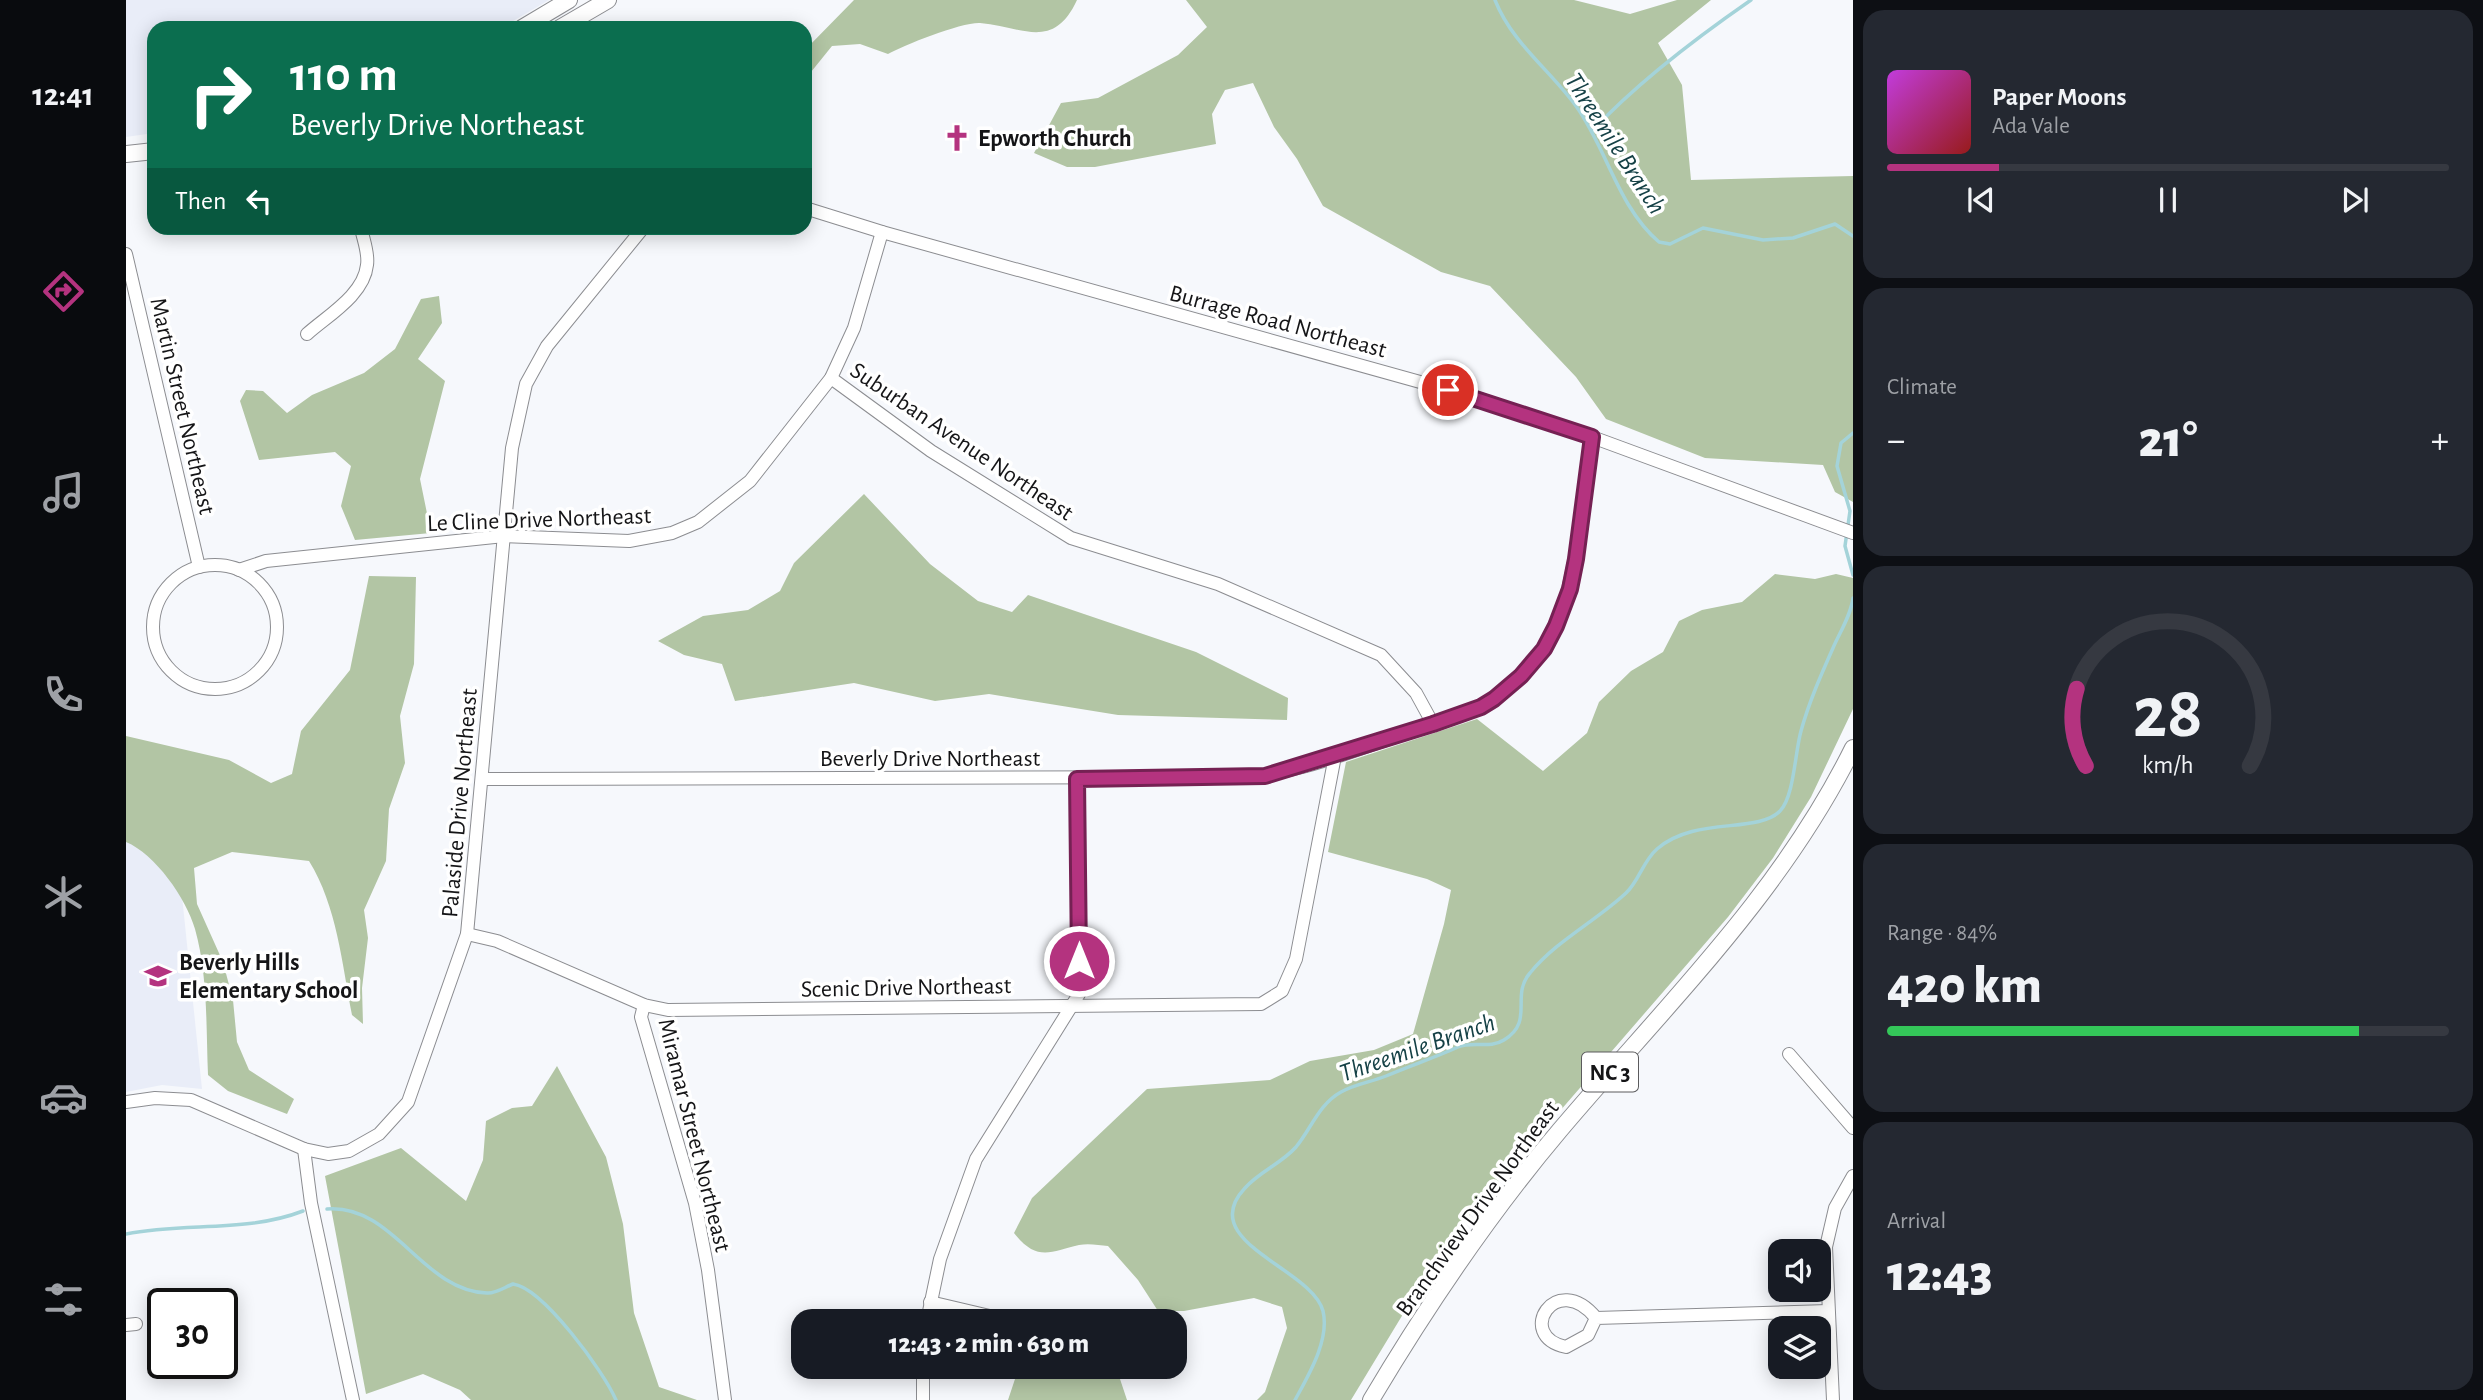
<!DOCTYPE html>
<html lang="en">
<head>
<meta charset="utf-8">
<style>
  body { margin:0; font-family:"Alegreya Sans",sans-serif; background:#242831; color:#f1f3f6; height:100vh; display:flex; flex-direction:column; font-size:26px; white-space:nowrap }
  * { box-sizing:border-box; margin:0 }
  p { font-size:23px; color:#9ea1a6 }
  .icon { flex:none; width:38px; height:38px; fill:none; stroke:currentColor; stroke-width:2; stroke-linecap:round; stroke-linejoin:round }
  .map { position:relative; flex:1; overflow:hidden }
  .sheet { display:flex; flex-direction:column; gap:10px; padding:10px; background:#0d0f14; width:630px }
  .sheet>* { flex:none }
  .banner { position:absolute; left:21px; top:21px; width:665px; height:214px; border-radius:21px; box-shadow:0 4px 18px #0003; background:#0b6e4f; color:#fff; overflow:hidden }
  .tools { position:absolute; left:1642px; top:1239px; display:grid; gap:14px }
  .tools a { display:grid; place-items:center; width:63px; height:63px; border-radius:14px; background:#171b24; box-shadow:0 4px 18px #0003; font-size:35px }
  .speed { position:absolute; left:21px; top:1288px; display:flex; gap:14px; font-size:35px; font-weight:700; text-align:center }
  .speed>* { display:grid; place-content:center; width:91px; height:91px; border-radius:50%; background:#171b24; box-shadow:0 4px 18px #0003; line-height:1 }
  .speed .limit { border:4px solid #111; border-radius:10px; background:#fff; color:#111 }
  .pin { position:absolute; display:grid; place-items:center; width:60px; height:60px; color:#fff; margin:-30px; border:4px solid #fff; border-radius:50%; box-shadow:0 2px 7px #0007 }
  .me { position:absolute; width:77px; margin:-38px; rotate:0deg; stroke-linejoin:round; filter:drop-shadow(0 0 5px #0008) }
  .turn { display:flex; align-items:center; gap:24px; height:147px; padding:0 28px; font-size:32px }
  .turn .icon { width:91px; height:91px; stroke-width:2.5 }
  .turn b { display:block; font-size:49px; line-height:60px }
  .then { display:flex; align-items:center; height:66px; padding:0 28px; background:#0003; gap:14px; font-size:26px }
  .big { font-size:52px; font-weight:800; line-height:1.1 }
  .sheet .tile { flex:1; display:flex; flex-direction:column; justify-content:center; gap:10px; min-width:0; padding:0 24px; border-radius:21px; background:#242831 }
  .sheet .dial { align-items:center; gap:0 }
  .dial svg { height:182px; overflow:visible; fill:none; stroke:#363941; stroke-width:7; stroke-linecap:round; text-anchor:middle }
  .dial text { fill:#f1f3f6; stroke:none }
  .song { display:flex; align-items:center; gap:21px }
  .cover { width:84px; height:84px; border-radius:10px; background:linear-gradient(135deg,hsl(290 70% 55%),hsl(0 70% 35%)) }
  .played { height:7px; border-radius:4px; background:linear-gradient(90deg,#b4337f 20%,#363941 20%) }
  .keys { display:flex; justify-content:space-around; direction:ltr }
  .heat { display:flex; justify-content:space-between; align-items:center; font-size:38px; direction:ltr }
  .charge { height:10px; border-radius:5px; background:linear-gradient(90deg,#34c759 84%,#363941 0) }
  .trip { position:absolute; left:665px; top:1309px; width:396px; height:70px; border-radius:21px; background:#171b24; box-shadow:0 4px 18px #0003; font-weight:800; line-height:70px; text-align:center }
  main { display:flex; flex:1; min-height:0 }
  .tabs { display:flex; flex-direction:column; width:126px; justify-content:space-around; align-items:center; background:#090b0e; color:#9ea1a6 }
  .tabs .icon { width:49px; height:49px }
  .tabs .selected { color:#b4337f }
  .tabs b { font-size:32px; color:#f1f3f6 }
  .map>svg:first-child { display:block }
</style>
</head>
<body>
<main>
<nav class="tabs">
<b>12:41</b>
<svg class="icon selected" aria-label="directions" viewBox="0 0 24 24"><path d="M12 3l9 9-9 9-9-9zM9 14v-3h6M13 9l2 2-2 2"/></svg>
<svg class="icon" aria-label="music" viewBox="0 0 24 24"><path d="M9 18V5l10-2v13"/><circle cx="6" cy="18" r="3"/><circle cx="16" cy="16" r="3"/></svg>
<svg class="icon" aria-label="phone" viewBox="0 0 24 24"><path d="M5 4h4l2 5-3 2q2 4 5 5l2-3 5 2v4C11 20 4 13 5 4z"/></svg>
<svg class="icon" aria-label="climate" viewBox="0 0 24 24"><path d="M12 3v18M4 7l16 10M4 17L20 7"/></svg>
<svg class="icon" aria-label="car" viewBox="0 0 24 24"><path d="M5 17H2v-5l4-1 3-4h7l3 4 3 1v5h-3M9 17h6M6 11h13"/><circle cx="7" cy="17" r="2"/><circle cx="17" cy="17" r="2"/></svg>
<svg class="icon" aria-label="filters" viewBox="0 0 24 24"><path d="M4 7h16M4 17h16"/><circle cx="9" cy="7" r="2"/><circle cx="15" cy="17" r="2"/></svg>
</nav>
<div class="map">
<svg width="1727" height="1400" viewBox="0 0 1727 1400">
  <rect width="100%" height="100%" fill="#f6f8fc"/>
  <g fill="#e9edf8">
    <path d="M0,0h423l-48,28h-347v105l-28,4z"/>
    <path d="M0,824l53,43 23,222 -40,-4 -36,7z"/>
  </g>
  <g fill="#b2c5a4">
    <path d="M728,0h223c-24,52 -56,26 -97,23 -18,-1 -76,22 -92,31l-28,-10 -28,2 -21,26 -6,-2v-20z"/>
    <path d="M1060,0h388l56,14 47,-14h34l-53,43 24,42 9,95 162,-4v326l-18,-10 -12,-27 -118,-7 -99,-39 -30,-42 -86,-91 -49,-14 -118,-66 -26,-47 -23,-32 -21,-44 -28,7 -13,24 4,30 -121,23h-28l-33,-14 27,-50 37,-5 80,-43 29,-28z"/>
    <path d="M313,296l3,27 -24,36 27,22 -25,98 11,54 -76,7 -14,-34 10,-40 -16,-14 -76,8 -19,-59 6,-11 17,1 24,22 25,-18 52,-22 31,-24 26,-50z"/>
    <path d="M738,494l66,70 48,37 34,11 16,-17 168,57 92,46 -1,22 -169,-5 -129,-21 -54,7 -81,-18 -119,18 -13,-37 -38,-9 -26,-14 45,-25 45,-6 32,-19 14,-28z"/>
    <path d="M1649,574l40,5 21,-5 17,4v131l-42,88 -38,61 -45,59 -259,299 -52,75 -66,109h-94l8,-8 22,-64 -5,-21 -28,-9 -70,13h-26l-20,-31 -30,-34c-9,-1 -20,-3 -29,-1 -29,7 -42,17 -65,-12l18,-35 115,-109 123,-9 40,-19 64,-11 39,-16 31,-110 7,-34 -24,-11 -99,-27 18,-90 131,-43 66,52 44,-38 12,-31 32,-31 32,-19 16,-31 23,-11 40,-8z"/>
    <path d="M243,576l47,1 -2,87 -14,52 5,47 -16,46 -3,52 -22,49 4,28 -6,50 1,36 -11,-9c-10,-51 -15,-109 -43,-154l-77,-9 -38,16 3,36 26,58 10,38 4,42 12,28 45,29 -7,15 -59,-23 -20,-16c-2,-48 0,-100 -13,-146 -9,-31 -40,-75 -69,-87v-106l103,24 42,23 21,-9 9,-43 49,-61z"/>
    <path d="M431,1066l49,91 17,67 11,89 25,74 38,13h-226l-11,-10 -37,-16 -57,20 -41,-218 76,-28 65,53 17,-41 3,-39 26,-13 20,-2z"/>
    <path d="M893,1367h97l11,33h-119z"/>
  </g>
  <g fill="none" stroke-linecap="round" stroke-linejoin="round">
    <g stroke="#a4d3d9" stroke-width="3.5">
      <path d="M1369,0c17,43 54,69 81,106 31,43 42,101 83,136l11,2 33,-16 60,12 30,-2 42,-14 18,12"/>
      <path d="M1466,131c45,-48 104,-93 159,-131"/>
      <path d="M1727,433l-12,10 -4,23 13,45 -5,35 8,29"/>
      <path d="M201,1209c67,-5 95,82 160,84 8,1 18,-6 26,-9 30,4 91,88 103,116"/>
      <path d="M0,1234c59,-12 120,-1 177,-23"/>
      <path d="M1169,1400c13,-24 35,-60 28,-89 -11,-43 -129,-69 -78,-123 14,-16 37,-25 51,-41 15,-18 23,-43 45,-55 14,-8 30,-10 45,-16 23,-10 48,-18 72,-29 15,-6 32,2 46,-7 31,-19 6,-44 26,-67 26,-32 66,-52 96,-80 13,-12 17,-32 31,-44 38,-33 100,-15 123,-38 14,-14 15,-59 21,-80 8,-29 20,-56 32,-83 7,-16 18,-33 20,-50"/>
    </g>
    <defs>
      <g id="minor">
        <path d="M679,208l77,24 592,165 118,40 261,96"/>
        <path d="M0,254l73,313"/>
        <path d="M181,334c20,-18 57,-39 60,-69 2,-12 -4,-26 -6,-37"/>
        <path d="M705,378l100,73 140,87 147,46 163,71 35,38 17,31"/>
        <circle cx="89" cy="627" r="62"/>
        <path d="M113,570l27,-9 238,-25 125,5 43,-8 26,-11 52,-41 81,-103 23,-50 28,-96"/>
        <path d="M357,779l761,-2c53,-3 104,-25 154,-41 27,-10 59,-17 85,-31 102,-56 90,-170 109,-268"/>
        <path d="M341,934l30,7 147,64 24,5 593,-6 21,-13 14,-32 39,-203"/>
        <path d="M518,1005l-3,12 54,186 13,67 17,130"/>
        <path d="M1663,1054l64,74"/>
        <path d="M0,1102l29,-4 36,2 113,49 24,5 21,-3 30,-17 29,-32 59,-168 45,-486 14,-64 21,-38 96,-118"/>
        <path d="M178,1149l7,54 42,197"/>
        <path d="M804,1302l81,19"/>
        <path d="M1470,1318l-8,17 -22,12c-52,-11 -10,-78 30,-29l232,-7"/>
        <path d="M801,1321l13,-62 36,-100 103,-165 -1,-215"/>
        <path d="M0,1325l10,-1"/>
        <path d="M797,1400v-33"/>
        <path d="M1707,1400l-7,-153 9,-39 18,-32"/>
      </g>
      <g id="major">
        <path d="M396,28l47,-28"/>
        <path d="M434,28l48,-28"/>
        <path d="M0,154l28,-3"/>
        <path d="M1245,1400c56,-94 118,-186 189,-270 104,-123 221,-236 293,-382"/>
      </g>
    </defs>
    <use href="#minor" stroke="#8c8d91" stroke-width="14"/>
    <use href="#major" stroke="#8c8d91" stroke-width="18"/>
    <use href="#minor" stroke="#fff" stroke-width="12"/>
    <use href="#major" stroke="#fff" stroke-width="16"/>
  </g>
  <g fill="none" stroke-linecap="round" stroke-linejoin="round">
    <defs>
      <path id="route" d="M953,961l-2,-182 188,-3 168,-52 48,-17 13,-8 27,-23 23,-27 12,-23 14,-37 6,-30 16,-122 -144,-47"/>
    </defs>
    <use href="#route" stroke="#752153" stroke-width="18"/>
    <use href="#route" stroke="#b4337f" stroke-width="12"/>
  </g>
  <defs>
    <symbol id="church-bare" viewBox="-9 -9 18 18"><path d="M-1.2-6h2.4v3.5h3.3v2.4h-3.3V6h-2.4V-.1h-3.3v-2.4h3.3Z" fill="#b4337f" stroke="#fff" stroke-width="2.5" paint-order="stroke"/></symbol>
    <symbol id="school-bare" viewBox="-9 -9 18 18"><path d="M0-5L7-2L0 1L-7-2ZM-4 1L0 2.5L4 1V4Q0 6-4 4Z" fill="#b4337f" stroke="#fff" stroke-width="2.5" paint-order="stroke"/></symbol>
  </defs>
  <g fill-rule="evenodd">
    <use href="#church-bare" x="812" y="119" width="38" height="38"/>
    <use href="#school-bare" x="13" y="957" width="38" height="38"/>
  </g>
  <g text-anchor="middle" stroke-width="7" stroke-linejoin="round" paint-order="stroke">
    <rect fill="#fff" stroke="#5b5b5d" stroke-width="2" x="1456" y="1052.5" width="56" height="39" rx="5"/>
    <g font-size="23" font-weight="bold" fill="#151517">
      <text x="1484" y="1080">NC 3</text>
    </g>
    <g font-size="24" font-weight="bold" fill="#151517" stroke="#fff" text-anchor="start">
      <text x="852" y="146">Epworth Church</text>
      <text x="53" y="970">Beverly Hills<tspan x="53" dy="28">Elementary School</tspan></text>
    </g>
    <g font-size="24" fill="#151517" stroke="#fff">
      <text transform="translate(1152 321) rotate(15)" y="8">Burrage Road Northeast</text>
      <text transform="translate(57 406) rotate(77)" y="8">Martin Street Northeast</text>
      <text transform="translate(836 441) rotate(34)" y="8">Suburban Avenue Northeast</text>
      <text transform="translate(413 519) rotate(-2)" y="8">Le Cline Drive Northeast</text>
      <text x="804" y="766">Beverly Drive Northeast</text>
      <text transform="translate(333 803) rotate(-85)" y="8">Palaside Drive Northeast</text>
      <text transform="translate(780 987) rotate(-1)" y="8">Scenic Drive Northeast</text>
      <text transform="translate(569 1135) rotate(76)" y="8">Miramar Street Northeast</text>
      <text transform="translate(1351 1208) rotate(-54)" y="8">Branchview Drive Northeast</text>
    </g>
    <g font-size="26" font-style="italic" fill="#154146" stroke="#fff">
      <text transform="translate(1490 143) rotate(57)" y="9">Threemile Branch</text>
      <text transform="translate(1291 1047) rotate(-19)" y="9">Threemile Branch</text>
    </g>
  </g>
</svg>
<div class="tools">
<a><svg class="icon" aria-label="sound" viewBox="0 0 24 24"><path d="M4 9h4l5-4v14l-5-4H4zM17 9q2 3 0 6"/></svg></a>
<a><svg class="icon" aria-label="layers" viewBox="0 0 24 24"><path d="M12 4l9 5-9 5-9-5zM3 14l9 5 9-5"/></svg></a>
</div>
<div class="speed"><div class="limit">30</div></div>
<div class="pin" style="left:1322px;top:390px;background:#d93025"><svg class="icon" aria-label="arrive" viewBox="0 0 24 24"><path d="M6 21V4h12l-3 4 3 4H6"/></svg></div>
<svg class="me" style="left:953px;top:961px" viewBox="-20 -20 40 40"><circle r="17" fill="#b4337f" stroke="#fff" stroke-width="3"/><path d="M0-11L8 9 0 5-8 9z" fill="#fff"/></svg>
<div class="trip">12:43 · 2 min · 630 m</div>
<div class="banner">
<div class="turn"><svg class="icon" aria-label="right" viewBox="0 0 24 24"><path d="M7 20v-9h11M14 6l5 5-5 5"/></svg><div><b>110 m</b>Beverly Drive Northeast</div></div>
<div class="then">Then<svg class="icon" aria-label="left" viewBox="0 0 24 24"><path d="M17 20v-9H6M10 6l-5 5 5 5"/></svg></div>
</div>
</div>
<section class="sheet">
<div class="tile">
<div class="song"><i class="cover"></i><div><b>Paper Moons</b><p>Ada Vale</p></div></div>
<div class="played"></div>
<div class="keys"><svg class="icon" aria-label="previous" viewBox="0 0 24 24"><path d="M18 5L8 12l10 7zM5 5v14"/></svg><svg class="icon" aria-label="pause" viewBox="0 0 24 24"><path d="M8 5v14M16 5v14"/></svg><svg class="icon" aria-label="next" viewBox="0 0 24 24"><path d="M6 5l10 7-10 7zM19 5v14"/></svg></div>
</div>
<div class="tile"><p>Climate</p>
<div class="heat"><a>−</a><b class="big">21°</b><a>+</a></div>
</div>
<div class="tile dial"><svg viewBox="0 0 100 80">
<path d="M14 69A42 42 0 1 1 86 69"/>
<path d="M14 69A42 42 0 0 1 10 35" stroke="#b4337f"/>
<text x="50" y="56" font-size="32" font-weight="700">28</text>
<text x="50" y="72" font-size="11">km/h</text>
</svg></div>
<div class="tile"><p>Range · 84%</p><b class="big">420 km</b><div class="charge"></div></div>
<div class="tile"><p>Arrival</p><b class="big">12:43</b></div>
</section>
</main>
</body>
</html>
